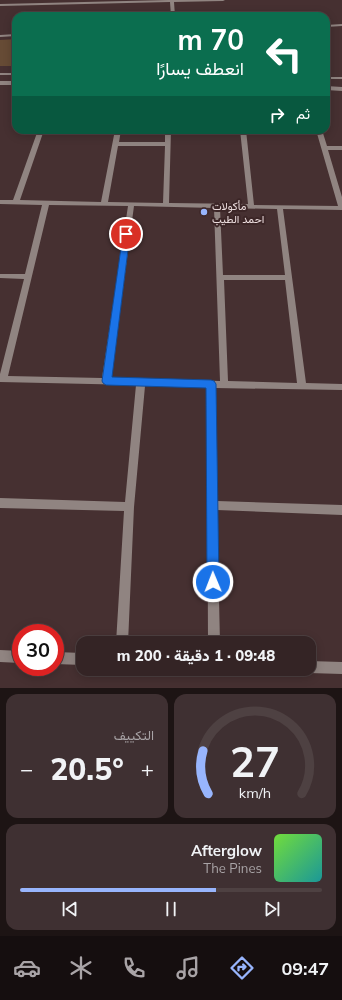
<!DOCTYPE html>
<html lang="ar">
<head>
<meta charset="utf-8">
<style>
  body { margin:0; font-family:Mulish,Vazirmatn,sans-serif; background:#3f3032; color:#f1f3f6; direction:rtl; height:100vh; display:flex; flex-direction:column; font-size:15px; white-space:nowrap }
  * { box-sizing:border-box; margin:0 }
  p { font-size:13px; color:#a9a4a7 }
  .icon { flex:none; width:22px; height:22px; fill:none; stroke:currentColor; stroke-width:2; stroke-linecap:round; stroke-linejoin:round }
  .map { position:relative; height:688px; overflow:hidden; direction:ltr }
  .side { display:flex; flex-direction:column; gap:6px; padding:6px; background:#1d1414; flex:1 }
  .side>* { flex:none }
  .hud { position:absolute; left:12px; top:12px; width:318px; height:122px; border-radius:12px; box-shadow:0 2px 10px #0003,0 0 0 1px #4e4142; direction:rtl; background:#0b6e4f; color:#fff; overflow:hidden }
  .speed { position:absolute; left:12px; top:624px; display:flex; gap:8px; font-size:20px; font-weight:700; text-align:center }
  .speed>* { display:grid; place-content:center; width:52px; height:52px; border-radius:50%; background:#342425; box-shadow:0 2px 10px #0003,0 0 0 1px #4e4142; line-height:1 }
  .speed .limit { border:6px solid #d22; background:#fff; color:#111 }
  .pin { position:absolute; display:grid; place-items:center; width:34px; height:34px; color:#fff; margin:-17px; border:2px solid #fff; border-radius:50%; box-shadow:0 1px 4px #0007 }
  .me { position:absolute; width:44px; margin:-22px; rotate:359deg; stroke-linejoin:round; filter:drop-shadow(0 0 3px #0008) }
  .turn { display:flex; align-items:center; gap:14px; height:84px; padding:0 20px; font-size:18px }
  .turn .icon { width:52px; height:52px; stroke-width:2.5 }
  .turn b { display:block; font-size:28px; line-height:34px }
  .then { display:flex; align-items:center; height:38px; padding:0 20px; background:#0003; gap:8px; font-size:15px }
  .big { font-size:30px; font-weight:800; line-height:1.1 }
  .side .tile { flex:1; display:flex; flex-direction:column; justify-content:center; gap:6px; min-width:0; padding:0 14px; border-radius:12px; background:#3f3032 }
  .side .dial { align-items:center; gap:0 }
  .dial svg { height:104px; overflow:visible; fill:none; stroke:#4e4142; stroke-width:7; stroke-linecap:round; text-anchor:middle }
  .dial text { fill:#f1f3f6; stroke:none }
  .song { display:flex; align-items:center; gap:12px }
  .cover { width:48px; height:48px; border-radius:6px; background:linear-gradient(135deg,hsl(100 70% 55%),hsl(180 70% 35%)) }
  .played { height:4px; border-radius:2px; background:linear-gradient(90deg,#98b5fd 65%,#4e4142 65%) }
  .keys { display:flex; justify-content:space-around; direction:ltr }
  .heat { display:flex; justify-content:space-between; align-items:center; font-size:22px; direction:ltr }
  .side .tiles { flex:1; display:grid; gap:6px; grid-template-columns:1fr 1fr }
  .tile:last-child { grid-column:span 2 }
  .trip { position:absolute; left:76px; top:636px; width:240px; height:40px; border-radius:12px; background:#342425; box-shadow:0 2px 10px #0003,0 0 0 1px #4e4142; font-weight:800; line-height:40px; text-align:center; direction:rtl }
  .menu { display:flex; height:64px; justify-content:space-around; align-items:center; background:#150e0f; color:#a9a4a7 }
  .menu .icon { width:28px; height:28px }
  .menu .on { color:#98b5fd }
  .menu b { font-size:18px; color:#f1f3f6 }
  .map>svg:first-child { display:block }
</style>
</head>
<body>
<div class="map">
<svg width="342" height="688" viewBox="0 0 342 688">
  <rect width="100%" height="100%" fill="#463031"/>
  <path fill="#664b35" d="M16,39v27h-16v-26z"/>
  <g fill="none" stroke-linecap="round" stroke-linejoin="round">
    <g fill="#908481" fill-rule="evenodd">
      <path d="M168,0h57l-2,1 -49,1 1,14h-4l-1,-14 -170,4v-2z"/>
      <path d="M342,24v2l-16,1v-2z"/>
      <path d="M16,34v2l-16,1v-2z"/>
      <path d="M38,130h6l-24,70 81,2 14,-72h6l-2,12h46v-12h6l-2,73 79,1 -8,-74h6l8,75 84,1 -22,-76h6l5,16h15v4h-14l14,47v13l-59,-1 23,174 36,1v6l-127,-2 2,113 125,4v10l-125,-5 3,133h-12l-1,-256 -62,-1 -11,121 -6,136h-12l8,-132 -124,-3v-10l125,4 11,-117 -136,-3v-8l24,-95 -24,-1v-4h25l17,-69 -42,-1v-4h13zM118,146h47l-2,57 -55,-1zM49,205l79,1 -26,172 -94,-2zM134,206l80,2 6,173 -109,-3zM220,208l57,1 8,66h-62zM224,280h61l12,103 -69,-2z"/>
      <path d="M0,650l21,1v12l-21,-1z"/>
      <path d="M55,652l28,1v12l-28,-1z"/>
      <path d="M309,661l33,1v12l-33,-1 -4,-2 -1,-2h5z"/>
    </g>
    <g fill="#908481" fill-rule="evenodd">
      <rect x="0" y="73" width="16" height="2"/>
      <rect x="326" y="77" width="16" height="2"/>
      <rect x="0" y="81" width="16" height="4"/>
      <path d="M326,86l16,1v4l-16,-1z"/>
    </g>
  </g>
  <path fill="#1a73e8" stroke="#114b97" d="M126,231l4,3 -18,143 99,3 3,1 2,3 3,198 -1,4 -5,2 -4,-2 -2,-4 -1,-194 -100,-3 -3,-2 -1,-2 21,-147z"/>
  <circle fill="#98b5fd" stroke="#3c2627" stroke-width="1.5" cx="204" cy="212" r="4"/>
  <g text-anchor="middle" stroke-width="4" stroke-linejoin="round" paint-order="stroke">
    <g font-size="11" fill="#ecddde" stroke="#3c2627" text-anchor="start">
      <text x="212" y="210">مأكولات<tspan x="212" dy="13">احمد الطيب</tspan></text>
    </g>
  </g>
</svg>
<div class="speed"><div class="limit">30</div></div>
<div class="pin" style="left:126px;top:234px;background:#d93025"><svg class="icon" aria-label="arrive" viewBox="0 0 24 24"><path d="M6 21V4h12l-3 4 3 4H6"/></svg></div>
<svg class="me" style="left:213px;top:582px" viewBox="-20 -20 40 40"><circle r="17" fill="#1a73e8" stroke="#fff" stroke-width="3"/><path d="M0-11L8 9 0 5-8 9z" fill="#fff"/></svg>
<div class="trip">09:48 · 1 دقيقة · 200 m</div>
<div class="hud">
<div class="turn"><svg class="icon" aria-label="left" viewBox="0 0 24 24"><path d="M17 20v-9H6M10 6l-5 5 5 5"/></svg><div><b>70 m</b>انعطف يسارًا</div></div>
<div class="then">ثم<svg class="icon" aria-label="right" viewBox="0 0 24 24"><path d="M7 20v-9h11M14 6l5 5-5 5"/></svg></div>
</div>
</div>
<section class="side">
<div class="tiles">
<div class="tile dial"><svg viewBox="0 0 100 80">
<path d="M14 69A42 42 0 1 1 86 69"/>
<path d="M14 69A42 42 0 0 1 10 36" stroke="#98b5fd"/>
<text x="50" y="56" font-size="32" font-weight="700">27</text>
<text x="50" y="72" font-size="11">km/h</text>
</svg></div>
<div class="tile"><p>التكييف</p>
<div class="heat"><a>−</a><b class="big">20.5°</b><a>+</a></div>
</div>
<div class="tile">
<div class="song"><i class="cover"></i><div><b>Afterglow</b><p>The Pines</p></div></div>
<div class="played"></div>
<div class="keys"><svg class="icon" aria-label="previous" viewBox="0 0 24 24"><path d="M18 5L8 12l10 7zM5 5v14"/></svg><svg class="icon" aria-label="pause" viewBox="0 0 24 24"><path d="M8 5v14M16 5v14"/></svg><svg class="icon" aria-label="next" viewBox="0 0 24 24"><path d="M6 5l10 7-10 7zM19 5v14"/></svg></div>
</div>
</div>
</section>
<nav class="menu">
<b>09:47</b>
<svg class="icon on" aria-label="directions" viewBox="0 0 24 24"><path d="M12 3l9 9-9 9-9-9zM9 14v-3h6M13 9l2 2-2 2"/></svg>
<svg class="icon" aria-label="music" viewBox="0 0 24 24"><path d="M9 18V5l10-2v13"/><circle cx="6" cy="18" r="3"/><circle cx="16" cy="16" r="3"/></svg>
<svg class="icon" aria-label="phone" viewBox="0 0 24 24"><path d="M5 4h4l2 5-3 2q2 4 5 5l2-3 5 2v4C11 20 4 13 5 4z"/></svg>
<svg class="icon" aria-label="climate" viewBox="0 0 24 24"><path d="M12 3v18M4 7l16 10M4 17L20 7"/></svg>
<svg class="icon" aria-label="car" viewBox="0 0 24 24"><path d="M5 17H2v-5l4-1 3-4h7l3 4 3 1v5h-3M9 17h6M6 11h13"/><circle cx="7" cy="17" r="2"/><circle cx="17" cy="17" r="2"/></svg>
</nav>
</body>
</html>
